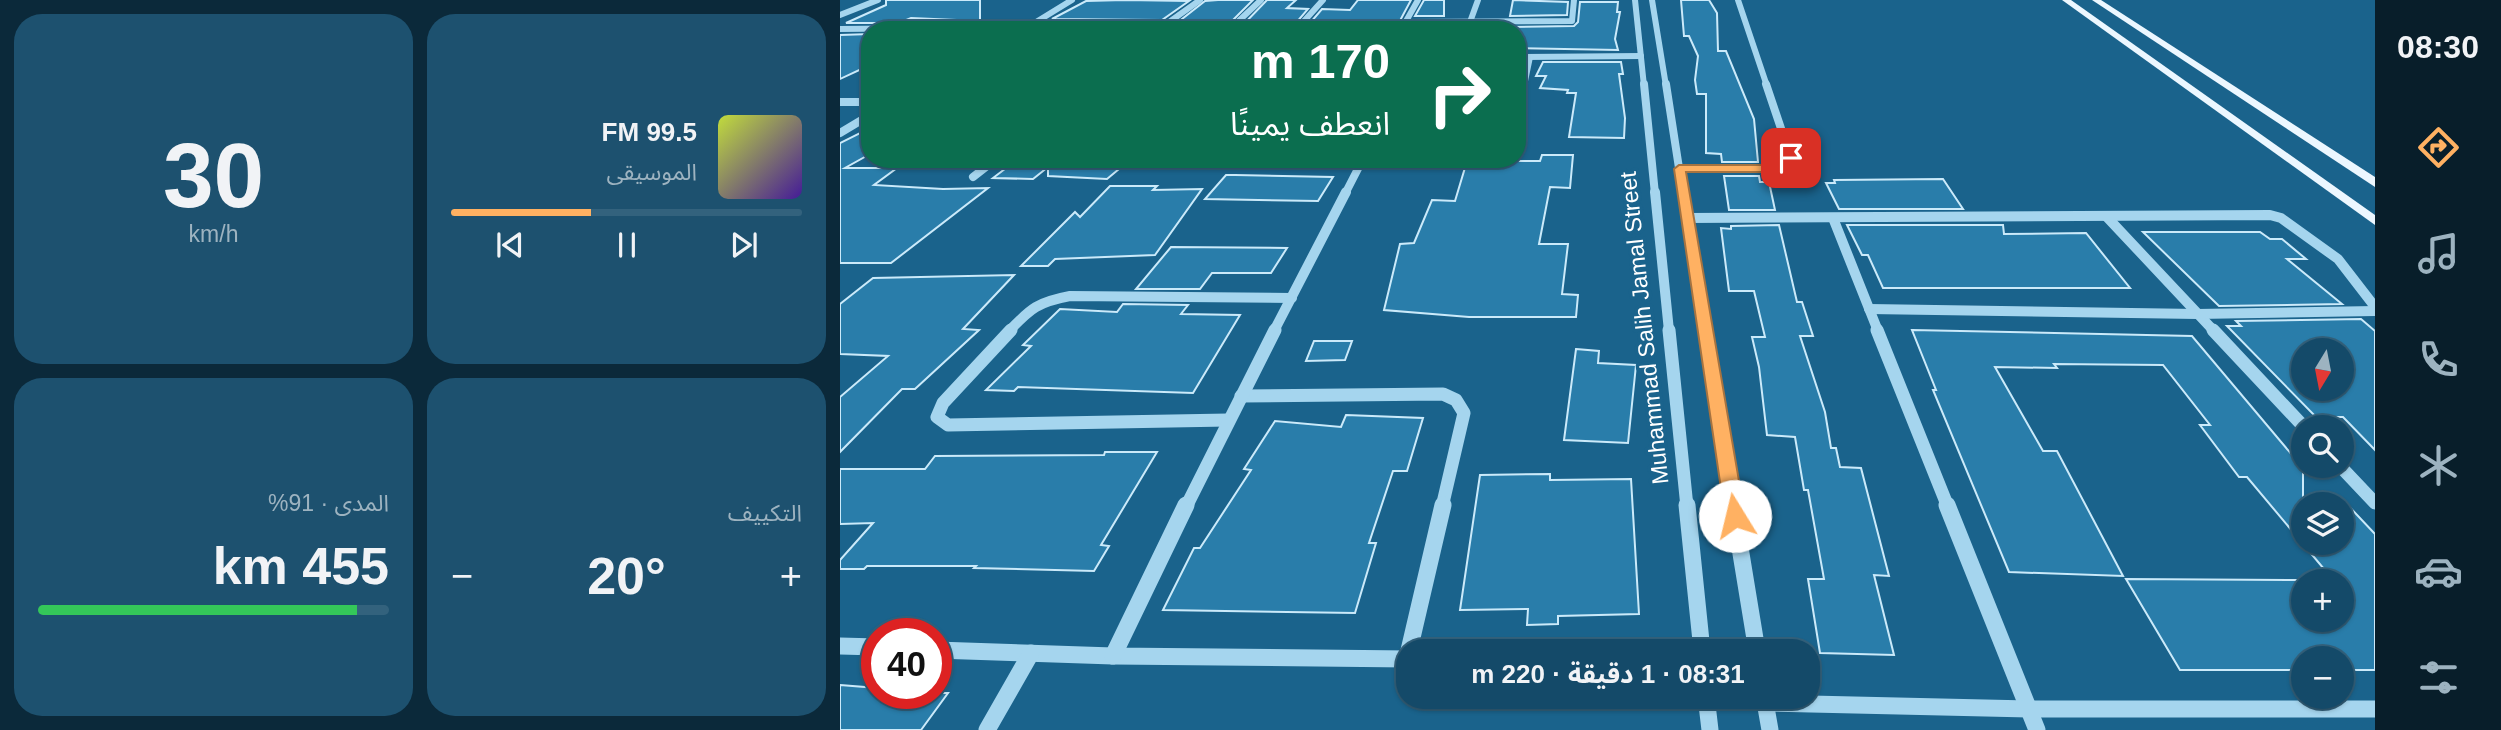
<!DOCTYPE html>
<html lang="ar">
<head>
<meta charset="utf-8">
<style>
  body { margin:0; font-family:Helvetica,"Noto Sans Arabic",sans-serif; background:#1d516f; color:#f1f3f6; direction:rtl; height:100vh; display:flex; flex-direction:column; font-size:26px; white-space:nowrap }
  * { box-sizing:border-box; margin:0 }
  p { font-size:23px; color:#9db3c0 }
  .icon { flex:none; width:38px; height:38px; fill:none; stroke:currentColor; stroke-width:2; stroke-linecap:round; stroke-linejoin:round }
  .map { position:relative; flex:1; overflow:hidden; direction:ltr }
  .sheet { display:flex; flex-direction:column; gap:14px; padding:14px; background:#0b293a; width:840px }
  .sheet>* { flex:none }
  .top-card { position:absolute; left:21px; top:21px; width:665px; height:147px; border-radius:28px; box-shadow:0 2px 5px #0004,0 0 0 2px #33627d; direction:rtl; background:#0b6e4f; color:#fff; overflow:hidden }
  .needle { width:46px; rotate:190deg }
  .buttons { position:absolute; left:1451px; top:338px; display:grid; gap:14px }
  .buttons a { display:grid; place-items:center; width:63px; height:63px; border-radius:50%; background:#144a69; box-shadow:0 2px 5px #0004,0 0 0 2px #33627d; font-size:35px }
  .speed { position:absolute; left:21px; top:618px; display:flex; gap:14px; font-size:35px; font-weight:700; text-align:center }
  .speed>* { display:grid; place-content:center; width:91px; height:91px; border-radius:50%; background:#144a69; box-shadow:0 2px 5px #0004,0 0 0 2px #33627d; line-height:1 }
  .speed .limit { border:10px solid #d22; background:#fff; color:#111 }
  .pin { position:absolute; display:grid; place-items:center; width:60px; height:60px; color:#fff; margin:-30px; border-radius:14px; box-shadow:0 4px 10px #0006 }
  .me { position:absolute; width:77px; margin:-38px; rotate:351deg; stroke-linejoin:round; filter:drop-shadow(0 0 5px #0008) }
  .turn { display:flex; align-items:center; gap:24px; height:147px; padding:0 21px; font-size:32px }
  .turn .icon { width:91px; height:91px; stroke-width:2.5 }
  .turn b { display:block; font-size:49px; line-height:60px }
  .big { font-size:52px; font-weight:700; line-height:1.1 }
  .sheet .card { flex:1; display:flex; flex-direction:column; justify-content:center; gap:10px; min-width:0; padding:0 24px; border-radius:28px; background:#1d516f }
  .sheet .dial { align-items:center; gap:0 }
  .dial b { font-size:91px; line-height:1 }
  .song { display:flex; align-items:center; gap:21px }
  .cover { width:84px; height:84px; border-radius:10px; background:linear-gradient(135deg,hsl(70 70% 55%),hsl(260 70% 35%)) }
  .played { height:7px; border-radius:4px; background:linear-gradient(90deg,#ffb162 40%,#33627d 40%) }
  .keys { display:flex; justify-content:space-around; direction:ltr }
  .heat { display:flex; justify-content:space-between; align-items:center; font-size:38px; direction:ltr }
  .charge { height:10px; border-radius:5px; background:linear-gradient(90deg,#34c759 91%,#33627d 0) }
  .sheet .tiles { flex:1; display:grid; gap:14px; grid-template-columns:repeat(2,1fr) }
  .trip { position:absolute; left:556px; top:639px; width:424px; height:70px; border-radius:28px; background:#144a69; box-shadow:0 2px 5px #0004,0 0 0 2px #33627d; font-weight:700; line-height:70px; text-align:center; direction:rtl }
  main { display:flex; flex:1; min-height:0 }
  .tab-bar { display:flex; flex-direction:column; width:126px; justify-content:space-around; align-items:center; background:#081e2a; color:#9db3c0 }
  .tab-bar .icon { width:49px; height:49px }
  .tab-bar .on { color:#ffb162 }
  .tab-bar b { font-size:32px; color:#f1f3f6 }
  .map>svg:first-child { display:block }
</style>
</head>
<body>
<main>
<nav class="tab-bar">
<b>08:30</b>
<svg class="icon on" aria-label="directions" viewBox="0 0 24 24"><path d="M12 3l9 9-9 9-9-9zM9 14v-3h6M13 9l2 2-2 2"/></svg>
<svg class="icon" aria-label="music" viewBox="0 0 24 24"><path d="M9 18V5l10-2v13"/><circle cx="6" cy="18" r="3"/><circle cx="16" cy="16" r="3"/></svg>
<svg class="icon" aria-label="phone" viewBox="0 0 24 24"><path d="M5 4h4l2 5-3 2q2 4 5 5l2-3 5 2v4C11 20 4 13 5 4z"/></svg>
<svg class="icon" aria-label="climate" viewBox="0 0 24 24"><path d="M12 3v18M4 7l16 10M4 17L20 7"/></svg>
<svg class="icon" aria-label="car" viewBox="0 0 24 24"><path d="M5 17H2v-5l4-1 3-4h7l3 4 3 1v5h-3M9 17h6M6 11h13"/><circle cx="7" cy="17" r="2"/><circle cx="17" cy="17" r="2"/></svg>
<svg class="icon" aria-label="filters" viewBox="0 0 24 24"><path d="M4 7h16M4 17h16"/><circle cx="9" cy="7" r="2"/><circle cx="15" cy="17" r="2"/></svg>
</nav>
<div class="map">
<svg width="1535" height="730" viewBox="0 0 1535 730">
  <rect width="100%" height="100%" fill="#1a638c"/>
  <g fill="#297daa" stroke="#cbeafa" stroke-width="2" fill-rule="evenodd">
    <path d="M46,0h94v21l-69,-3 -12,5h-53l40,-18z"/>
    <path d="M285,0l64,1 -27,19 -110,-1 34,-18z"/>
    <path d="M378,0h35l-30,30h-55l37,-29z"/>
    <path d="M427,0h29l-9,8 21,1 -18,21h-52z"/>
    <path d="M518,0h53l-16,30h-91l18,-21 28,1z"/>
    <path d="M584,0h20v16h-29z"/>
    <path d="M673,0l55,2 -1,13 -57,1z"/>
    <path d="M841,0h28l8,13 1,38h8l28,68 4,43h-36l-1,-8 -15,-1v-59h-9l-2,-14 3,-24 -9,-20h-5z"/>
    <path d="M740,2h38l-1,10h3l-5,27 3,11 -101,-2v-18h-11l1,-3 67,-1 4,-4z"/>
    <path d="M30,34v31l-30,14v-44z"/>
    <path d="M703,62h78l2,12h-4l6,44 -1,20 -55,-1 7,-44h-9l1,-3 -28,-2 6,-12h-10z"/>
    <path d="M30,128v26l-25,14h52l-23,17 69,4 45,-1 -97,75h-51v-120z"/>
    <path d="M702,155h31l-3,33 -20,-1 -11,57h29l-6,50 16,1 -2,22h-107l-85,-7 16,-66 14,-1 18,-43 23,1 12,-40h73z"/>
    <path d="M178,159h113l-24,20 -59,-3v-9l-15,12 -40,-1z"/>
    <path d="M386,175h9l98,2 -15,24 -113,-2z"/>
    <path d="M884,176h35l1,6h9l6,28h-46z"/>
    <path d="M1103,179l20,30h-124l-13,-26h9l-1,-3z"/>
    <path d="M270,186h47l-4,4 49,-1 -47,66 -100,4 -7,7h-27l54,-54 5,5z"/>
    <path d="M939,225l18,77h5l11,34h-13l25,76 6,36h5l4,19 21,1 28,108 -15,-1 20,80 -74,-2 -12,-74h16l-16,-89h-4l-9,-53 -28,-2 -8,-68 -7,-30h13l-11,-46h-25l-8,-63 10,1v-3z"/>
    <path d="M1007,225h156l1,9 82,-1 44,55h-247l-15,-33h-6z"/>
    <path d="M1303,232h117l10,7h12l24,20h-19l55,45 -123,2z"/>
    <path d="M331,247l116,1 -16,25h-59l-12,16h-64z"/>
    <path d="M174,275l-51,54 16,1 -64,59h-13l-62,63v-55l48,-41 -48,-2v-50l33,-26z"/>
    <path d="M283,304l65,1 -7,9 59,1 -47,78 -175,-6 -4,4 -28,-1 45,-44 -8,-1 37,-36 57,3z"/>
    <path d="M1521,319l14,12v119l-32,-33h-27l-89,-91h14l-5,-5zM1463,350h39v38h-39z"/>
    <path d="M1072,330l280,6 111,132v74h39v-43l33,35v136h-33v-12h-39v12h-123l-54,-91 177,1v40h39v-39h-8l-87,-104h-8l-39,-52h10l-47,-60 -109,-1 3,4 -62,-1 48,84h14l66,125 -114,-4 -76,-182h3z"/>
    <path d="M474,341h38l-7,19 -39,1z"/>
    <path d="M736,349l23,2 -1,12 38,2 -8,78 -64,-3z"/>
    <path d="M506,415l77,3 -16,53h-14l-24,72h7l-21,70 -192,-3 31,-62h6l51,-78 -7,-1 31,-48 66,6z"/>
    <path d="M265,452h52l-56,93 8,1 -15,25 -120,-3 2,-2h-109l-3,3h-24v-9l33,-37 -33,1v-55h85l10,-13 169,-1z"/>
    <path d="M710,474v6l81,-1 8,135 -81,2v8l-31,1 1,-16 -68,1 20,-135z"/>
    <path d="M0,685l37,3v5h71l-27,37h-81z"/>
  </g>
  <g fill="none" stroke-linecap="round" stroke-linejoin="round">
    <g stroke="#a5d5ee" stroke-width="6">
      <path d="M795,0l9,86"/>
      <path d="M812,0l14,86"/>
      <path d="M898,0l29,86"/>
      <path d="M0,15l38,-15"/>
      <path d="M566,22l166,-1 2,-21"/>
      <path d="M630,22l8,-22"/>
      <path d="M188,27l44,-27"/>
      <path d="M0,29l323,-3"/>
      <path d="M318,30l42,-30"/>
      <path d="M389,30l32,-30"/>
      <path d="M456,30l27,-30"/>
      <path d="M561,30l17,-30"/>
      <path d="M677,57l124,-1"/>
      <path d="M684,86l6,-29"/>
    </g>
    <g stroke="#a5d5ee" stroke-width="8">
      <path d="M804,84l11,110"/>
      <path d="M826,84l17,110"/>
      <path d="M0,102h30"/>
      <path d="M677,116l7,-32"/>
      <path d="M0,133l30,-18"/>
      <path d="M325,166l195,-1"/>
      <path d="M839,169h83l26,-5 3,-6 -25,-74"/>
      <path d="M133,177l23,-18"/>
      <path d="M505,194l18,-35"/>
    </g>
    <g stroke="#a5d5ee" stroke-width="10">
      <path d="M815,192l14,139"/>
      <path d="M843,192l22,139"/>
      <path d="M1266,216l108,115"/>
      <path d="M847,218l583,-3 11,3 57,41 37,48"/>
      <path d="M993,218l45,113"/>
      <path d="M1029,309l328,5 178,-3"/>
      <path d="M169,331c22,-23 29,-29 61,-35l222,2"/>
      <path d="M434,331l72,-139"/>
    </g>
    <g stroke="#a5d5ee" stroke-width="13">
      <path d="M171,330l-68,73 -6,14 11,8 280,-5"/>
      <path d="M829,330l18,177"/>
      <path d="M865,330l29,177"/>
      <path d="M1037,330l71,177"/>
      <path d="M1373,330l91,97"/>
      <path d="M401,396l202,-2 13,6 8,13 -22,94"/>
      <path d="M1500,466l35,37"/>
      <path d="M346,507l89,-177"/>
    </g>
    <g stroke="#a5d5ee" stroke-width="17">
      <path d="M847,505l15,146"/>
      <path d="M893,505l24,146"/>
      <path d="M1107,505l90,225"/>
      <path d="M0,646l37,1"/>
      <path d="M96,650l177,6 296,3"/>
      <path d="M273,656l73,-151"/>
      <path d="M567,659l36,-154"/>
      <path d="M866,696l4,34"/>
      <path d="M924,696l6,34"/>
      <path d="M925,703l264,6h346"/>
      <path d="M147,730l44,-77"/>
    </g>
    <g fill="#ecf7ff" fill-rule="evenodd">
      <path d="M1222,0h9l304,215v10z"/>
      <path d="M1252,0h9l274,177v10z"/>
    </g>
  </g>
  <path fill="#ffb162" stroke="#a67340" stroke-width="2" d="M951,155l5,3 -4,8 -30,6h-76l59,344 -3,5 -7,2 -7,-2 -3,-5 -51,-347 5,-4h83l22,-4z"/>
  <g text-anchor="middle" stroke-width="7" stroke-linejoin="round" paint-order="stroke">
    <g font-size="23" fill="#fff" stroke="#1a638c">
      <text transform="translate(804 328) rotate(-96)" y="8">Muhammad Salih Jamal Street</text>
    </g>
  </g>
</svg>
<div class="buttons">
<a><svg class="needle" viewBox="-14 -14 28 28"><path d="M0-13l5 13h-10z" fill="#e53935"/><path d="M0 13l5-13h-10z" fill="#9db3c0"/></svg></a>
<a><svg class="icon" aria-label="search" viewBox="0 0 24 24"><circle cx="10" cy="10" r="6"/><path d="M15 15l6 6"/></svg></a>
<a><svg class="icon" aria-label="layers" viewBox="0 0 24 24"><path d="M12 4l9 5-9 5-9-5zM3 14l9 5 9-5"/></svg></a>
<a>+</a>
<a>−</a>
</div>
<div class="speed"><div class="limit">40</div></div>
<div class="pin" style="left:951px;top:158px;background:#d93025"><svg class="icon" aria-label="arrive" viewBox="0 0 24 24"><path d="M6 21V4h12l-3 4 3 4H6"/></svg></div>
<svg class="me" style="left:895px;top:516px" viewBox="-20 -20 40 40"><circle r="19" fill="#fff"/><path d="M0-13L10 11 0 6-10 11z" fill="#ffb162"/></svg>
<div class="trip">08:31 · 1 دقيقة · 220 m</div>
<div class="top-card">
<div class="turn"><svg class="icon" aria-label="right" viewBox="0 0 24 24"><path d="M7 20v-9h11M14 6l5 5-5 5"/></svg><div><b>170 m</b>انعطف يمينًا</div></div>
</div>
</div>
<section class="sheet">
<div class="tiles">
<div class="card">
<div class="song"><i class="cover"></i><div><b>99.5 FM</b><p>الموسيقى</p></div></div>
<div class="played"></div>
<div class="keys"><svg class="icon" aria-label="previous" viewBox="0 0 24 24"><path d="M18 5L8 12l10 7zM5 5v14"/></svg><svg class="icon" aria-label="pause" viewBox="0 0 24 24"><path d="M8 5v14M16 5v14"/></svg><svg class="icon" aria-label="next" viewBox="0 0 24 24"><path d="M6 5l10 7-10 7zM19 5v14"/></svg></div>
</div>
<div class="card dial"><b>30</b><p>km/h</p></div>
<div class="card"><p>التكييف</p>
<div class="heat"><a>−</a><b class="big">20°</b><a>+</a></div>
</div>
<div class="card"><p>المدى · 91%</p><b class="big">455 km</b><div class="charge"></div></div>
</div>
</section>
</main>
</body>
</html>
